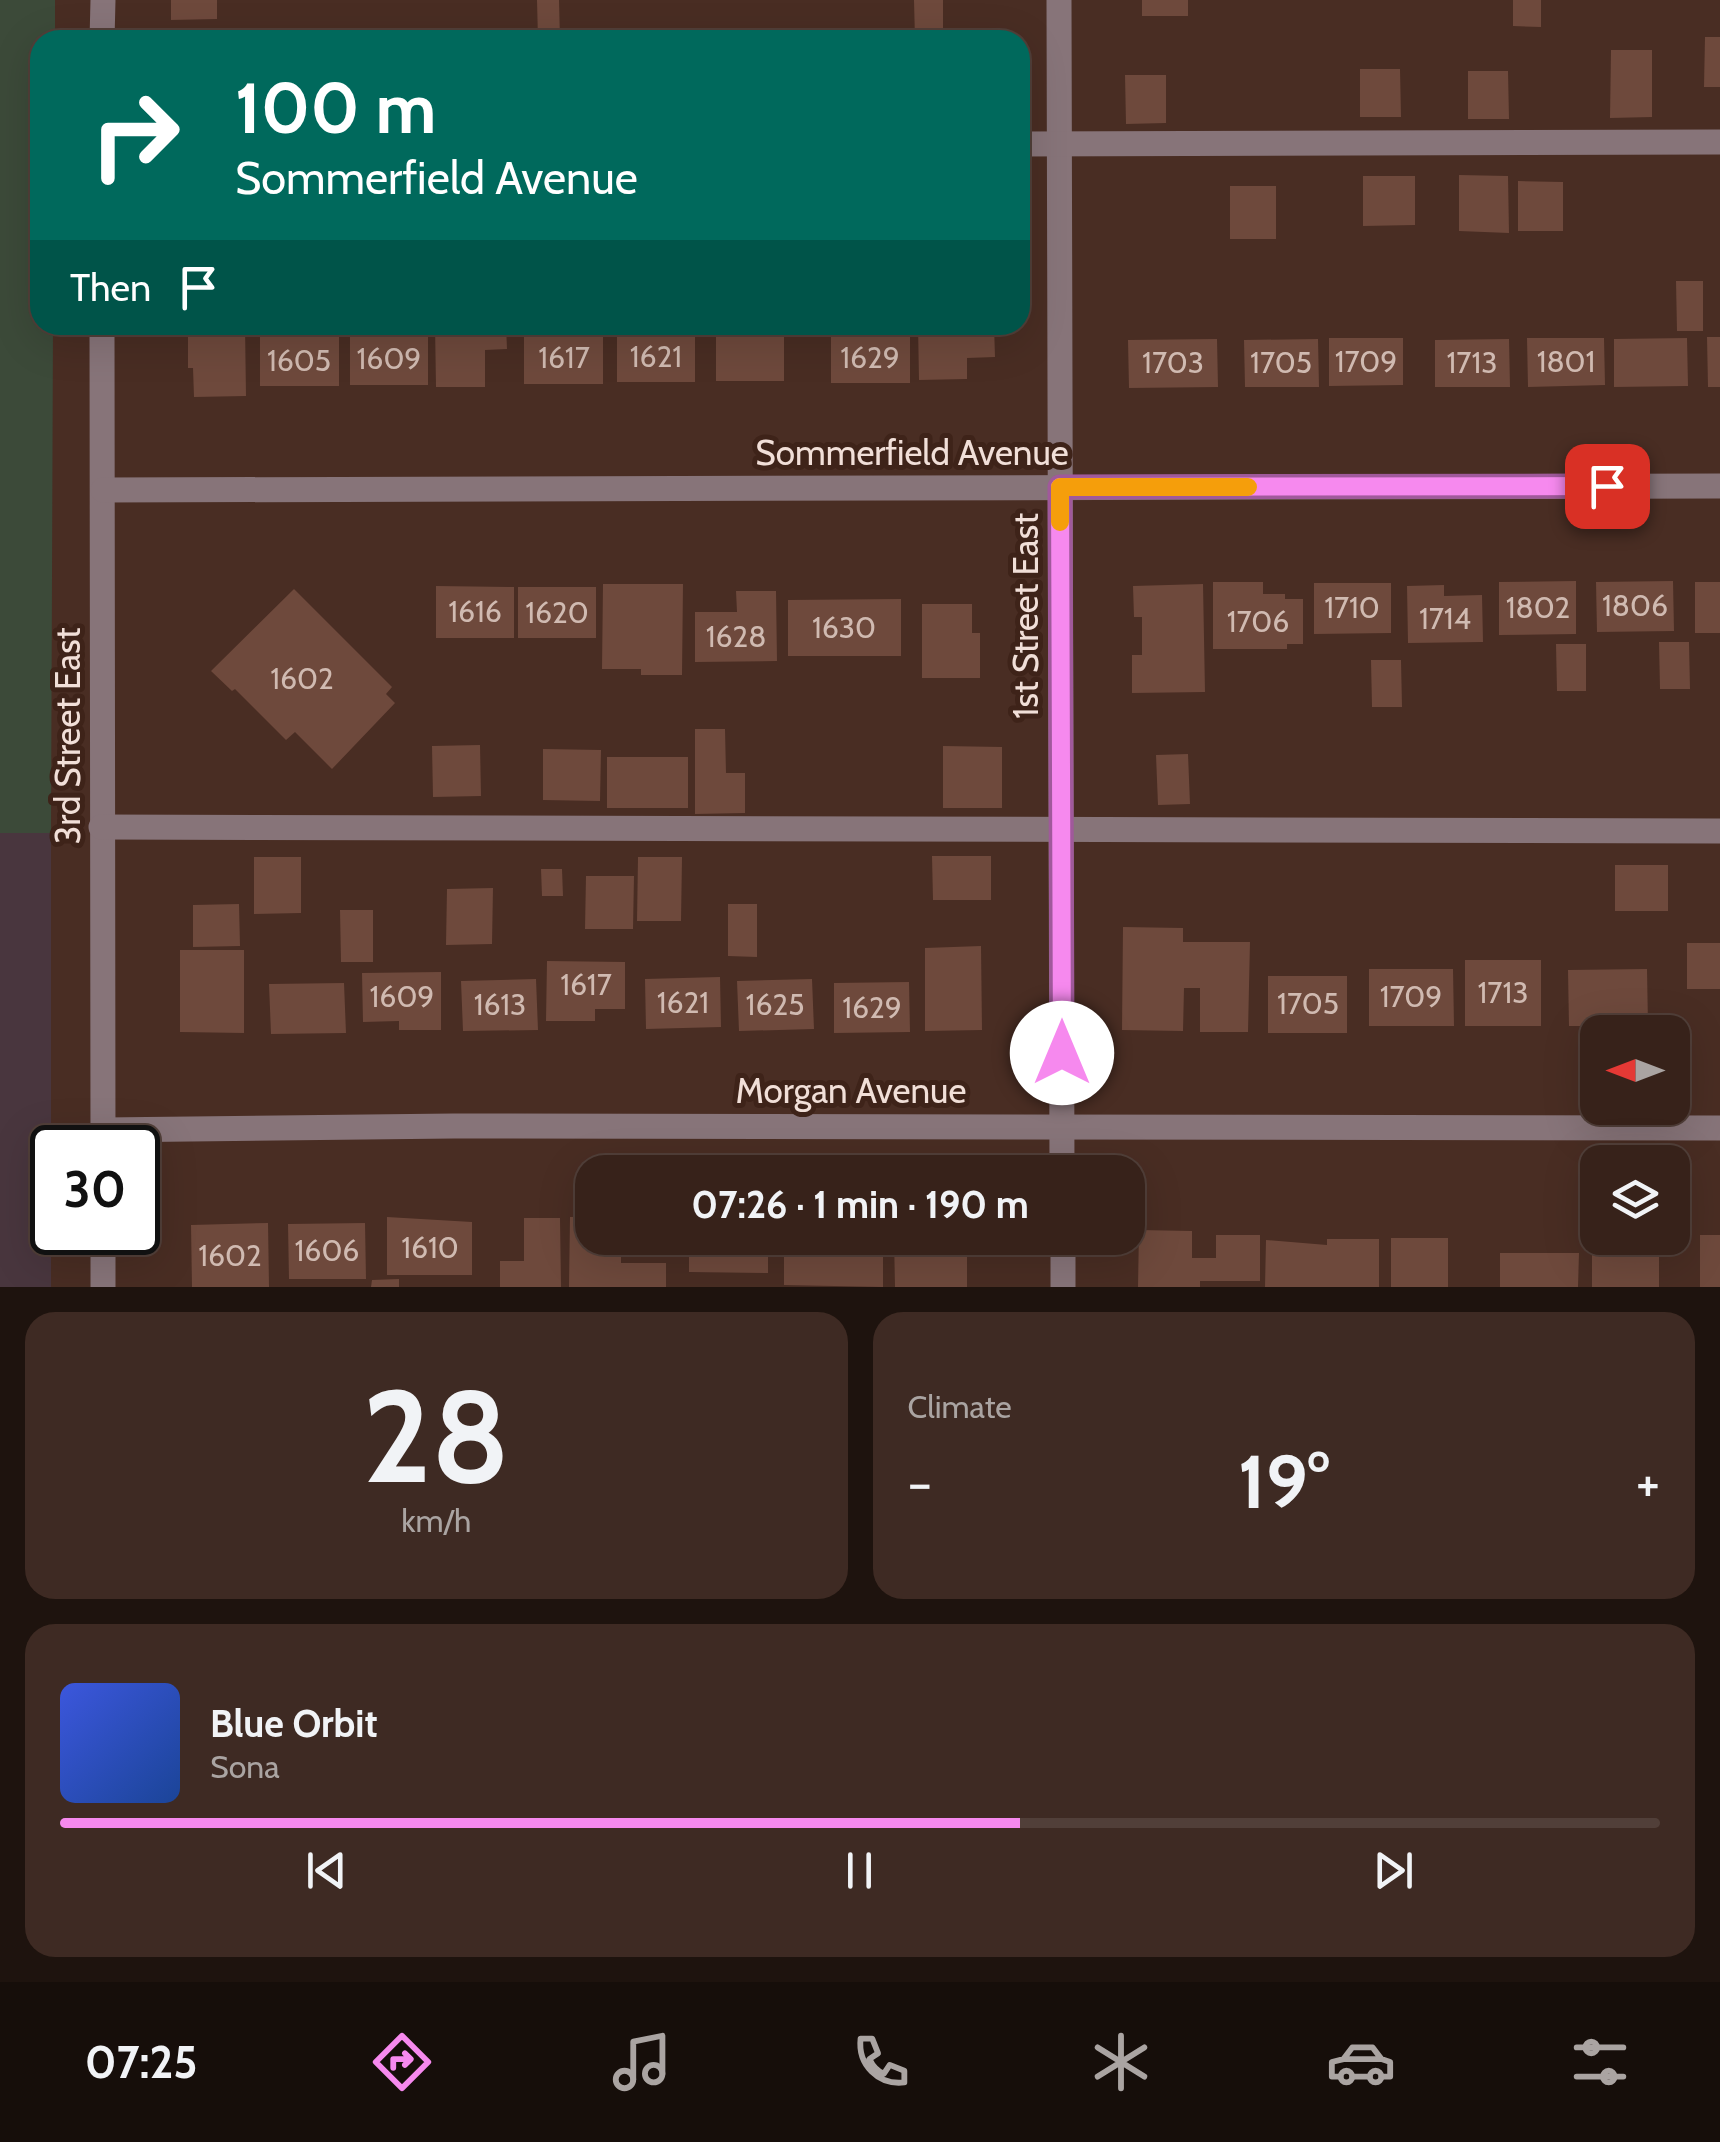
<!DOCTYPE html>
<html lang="en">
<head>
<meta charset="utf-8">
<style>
  body { margin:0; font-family:Cabin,sans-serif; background:#3e2a23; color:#f1f3f6; height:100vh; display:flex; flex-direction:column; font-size:38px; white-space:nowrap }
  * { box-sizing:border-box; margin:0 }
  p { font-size:32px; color:#aaa4a2 }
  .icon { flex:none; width:55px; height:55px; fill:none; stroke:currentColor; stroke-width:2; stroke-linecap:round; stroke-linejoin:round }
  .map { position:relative; height:1287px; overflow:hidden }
  .drawer { display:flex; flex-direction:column; gap:25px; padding:25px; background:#1e130e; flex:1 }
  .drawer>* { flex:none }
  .banner { position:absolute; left:30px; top:30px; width:1000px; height:305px; border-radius:30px; box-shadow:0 10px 40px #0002,0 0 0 2px #513f39; background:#00695c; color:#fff; overflow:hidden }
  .needle { width:65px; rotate:270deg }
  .tools { position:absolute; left:1580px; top:1015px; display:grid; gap:20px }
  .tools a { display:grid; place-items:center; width:110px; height:110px; border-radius:20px; background:#37221a; box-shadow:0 10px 40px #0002,0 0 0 2px #513f39; font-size:50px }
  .speed { position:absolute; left:30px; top:1125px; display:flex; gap:20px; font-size:50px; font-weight:700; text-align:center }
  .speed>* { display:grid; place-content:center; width:130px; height:130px; border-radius:50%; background:#37221a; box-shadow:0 10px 40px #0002,0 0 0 2px #513f39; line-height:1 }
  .speed .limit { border:5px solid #111; border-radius:15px; background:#fff; color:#111 }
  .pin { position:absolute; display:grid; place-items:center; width:85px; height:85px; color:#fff; margin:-42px; border-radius:20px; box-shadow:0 5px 15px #0006 }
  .me { position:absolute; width:110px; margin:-55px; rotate:0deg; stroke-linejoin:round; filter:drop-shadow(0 0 8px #0008) }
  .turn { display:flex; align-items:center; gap:35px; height:210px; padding:0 40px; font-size:45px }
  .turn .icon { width:130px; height:130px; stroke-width:2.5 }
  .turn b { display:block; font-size:70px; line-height:85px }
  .then { display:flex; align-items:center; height:95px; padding:0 40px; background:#0003; gap:20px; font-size:38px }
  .big { font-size:75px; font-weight:800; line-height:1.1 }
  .drawer .card { flex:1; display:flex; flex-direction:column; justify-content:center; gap:15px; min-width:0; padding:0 35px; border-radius:30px; background:#3e2a23 }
  .drawer .dial { align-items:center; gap:0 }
  .dial b { font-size:130px; line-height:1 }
  .song { display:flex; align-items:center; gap:30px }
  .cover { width:120px; height:120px; border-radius:15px; background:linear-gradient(135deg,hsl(230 70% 55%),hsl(220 70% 35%)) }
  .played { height:10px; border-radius:5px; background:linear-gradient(90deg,#f689ee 60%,#513f39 60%) }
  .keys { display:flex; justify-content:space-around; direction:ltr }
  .heat { display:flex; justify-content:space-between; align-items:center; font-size:55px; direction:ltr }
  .drawer .tiles { flex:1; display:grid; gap:25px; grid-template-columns:1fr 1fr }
  .card:last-child { grid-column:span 2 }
  .trip { position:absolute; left:575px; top:1155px; width:570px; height:100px; border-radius:30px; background:#37221a; box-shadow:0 10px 40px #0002,0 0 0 2px #513f39; font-weight:800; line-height:100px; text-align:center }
  .menu { display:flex; height:160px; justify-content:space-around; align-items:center; background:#160e0a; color:#aaa4a2 }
  .menu .icon { width:70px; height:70px }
  .menu .on { color:#f689ee }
  .menu b { font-size:45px; color:#f1f3f6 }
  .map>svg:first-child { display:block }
</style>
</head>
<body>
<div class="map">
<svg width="1720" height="1287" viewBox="0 0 1720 1287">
  <rect width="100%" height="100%" fill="#492d23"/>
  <rect fill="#49363e" x="0" y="833" width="51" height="454"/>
  <path fill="#3c4a39" d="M0,0h55v40h-15v285h13l-2,508h-51z"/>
  <g fill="#6e493c">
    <path d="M171,0h46v19l-46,1z"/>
    <path d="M537,0h22l1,40h-22z"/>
    <path d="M914,0h29v40h-28z"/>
    <rect x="1142" y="0" width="46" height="16"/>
    <path d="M1513,0h28v27l-28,-1z"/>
    <path d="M1705,37h15v50h-16z"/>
    <path d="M1611,50h41v67l-42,1z"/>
    <path d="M1360,69h40l1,48h-41z"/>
    <path d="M1468,71h40l1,48h-41z"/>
    <path d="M1125,75h41v48l-40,1z"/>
    <path d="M1459,175l49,1 1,57 -50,-2z"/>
    <path d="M1363,176h52v49l-52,1z"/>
    <path d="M1518,181l45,1v49h-45z"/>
    <rect x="1230" y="186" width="46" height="53"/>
    <path d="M1676,281h27v50h-26z"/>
    <path d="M188,325h57l1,71 -52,1 -1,-29h-5z"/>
    <path d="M435,325h71l1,24 -22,1v37h-49z"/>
    <path d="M918,325h76l1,32 -28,1v21l-48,1z"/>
    <rect x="716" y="330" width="68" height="51"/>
    <rect x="617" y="331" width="78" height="51"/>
    <rect x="831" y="332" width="79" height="51"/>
    <rect x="524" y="333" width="79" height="51"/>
    <rect x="350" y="334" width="78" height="51"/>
    <rect x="260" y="335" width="79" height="51"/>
    <path d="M1707,337h13v50h-12z"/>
    <path d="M1329,338h74v47l-74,1z"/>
    <path d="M1527,338h77l1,47 -77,2z"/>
    <path d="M1687,338l1,48 -74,1v-48z"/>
    <path d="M1217,339l1,48 -89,1 -1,-48z"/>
    <path d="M1318,339l1,48h-74l-1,-47z"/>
    <path d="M1509,339l1,48h-75v-47z"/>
    <path d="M1576,581v53l-77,1v-53z"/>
    <path d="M1673,581l1,50 -77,1 -1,-50z"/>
    <path d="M1213,582h50v12h22v5h18v45h-16v5h-74z"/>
    <rect x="1695" y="582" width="25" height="51"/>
    <path d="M1314,583h77v50l-77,1z"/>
    <path d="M603,584h80l-1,91h-41v-6h-39z"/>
    <path d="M1203,584l2,108 -73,1v-38h10v-38h-8l-1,-31z"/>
    <path d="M1444,585v11l38,-1 1,47 -75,1 -1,-57z"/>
    <path d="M436,586l78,1v51h-78z"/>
    <rect x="518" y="587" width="78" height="51"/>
    <path d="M294,589l98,98 -6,7 9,9 -63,66 -37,-37 -9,8 -51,-51 -3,2 -21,-20z"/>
    <path d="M736,591h40l1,70 -82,1v-50h42z"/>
    <path d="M901,599v57h-113v-56z"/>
    <path d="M922,604h50v29h8v45h-58z"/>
    <path d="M1659,642h30l1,47h-30z"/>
    <path d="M1556,644h30v47h-29z"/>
    <path d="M1371,660h30l1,47h-30z"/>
    <path d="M695,729h30l1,44h19v40l-50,1z"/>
    <path d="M480,745l1,51 -48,1 -1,-51z"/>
    <path d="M943,746l59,1v61h-59z"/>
    <path d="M543,749l58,1 -1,51 -57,-1z"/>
    <path d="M1188,754l2,50 -32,1 -2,-50z"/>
    <rect x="607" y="757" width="81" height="51"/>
    <path d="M932,856h59v44h-58z"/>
    <path d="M254,857h47v56l-47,1z"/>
    <path d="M638,857h44l-1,64h-44z"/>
    <rect x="1615" y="865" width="53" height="46"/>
    <path d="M541,869h21l1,27h-21z"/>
    <path d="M586,876h48l-1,53h-48z"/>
    <path d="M493,888l-1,56 -46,1 1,-56z"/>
    <path d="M239,904l1,42 -47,1v-42z"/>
    <path d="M728,904h29v53l-29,-1z"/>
    <path d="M340,910h33v52h-32z"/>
    <path d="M1123,927l60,1v14h67l-2,90h-48v-44h-16l-1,43 -61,-1z"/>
    <rect x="1687" y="943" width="33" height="46"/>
    <path d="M981,946l1,84 -57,1v-83z"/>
    <path d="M180,950h64v83l-64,-1z"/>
    <rect x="1465" y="960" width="76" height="66"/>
    <path d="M547,961l78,1v47h-30v12h-49z"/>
    <path d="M1369,969h84l1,57h-85z"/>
    <path d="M1647,969l1,57h-79l-1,-56z"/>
    <path d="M441,972v58h-42v-9l-36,1 -1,-49z"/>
    <rect x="1268" y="976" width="79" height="57"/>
    <path d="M720,977l1,50 -75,2 -1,-50z"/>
    <path d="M536,979l2,51 -75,1 -2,-50z"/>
    <path d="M812,979l2,50 -75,2 -2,-50z"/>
    <path d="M909,982l1,50 -76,1v-50z"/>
    <path d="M344,983l2,50 -75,1 -2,-50z"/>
    <path d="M387,1217l85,5v53h-85z"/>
    <path d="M570,1217h22v21h29v25h45v24h-97z"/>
    <path d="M524,1218h36l1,69h-61v-26h24z"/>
    <path d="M268,1223l1,64h-77l-1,-62z"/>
    <path d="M365,1223l1,56h-77l-1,-55z"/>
    <path d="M1139,1230l53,1v27h24v-23h44v46h-60v6h-62z"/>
    <rect x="1700" y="1235" width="20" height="52"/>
    <path d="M689,1238h79v35l-79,-1z"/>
    <path d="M784,1238h99v49l-99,-2z"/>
    <path d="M894,1238h73v49h-72z"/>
    <rect x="1391" y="1238" width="57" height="49"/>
    <path d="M1327,1239h52v48h-114l1,-47 61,5z"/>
    <path d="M1659,1245v42h-67v-41z"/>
    <path d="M1500,1253h79l-1,34h-78z"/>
    <path d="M399,1279v8h-28l1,-7z"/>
  </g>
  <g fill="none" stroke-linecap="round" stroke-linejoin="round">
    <g stroke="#877479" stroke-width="25">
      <path d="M1059,0l3,1172"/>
      <path d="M102,40l1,-40"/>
      <path d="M1020,144l700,-2"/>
      <path d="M102,325l1,823"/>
      <path d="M103,490l1617,-4"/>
      <path d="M101,827l1619,4"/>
      <path d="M103,1130l351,-4 1266,2"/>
      <path d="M103,1232v55"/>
      <path d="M1063,1238v49"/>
    </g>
  </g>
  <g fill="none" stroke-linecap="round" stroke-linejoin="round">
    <defs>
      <path id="route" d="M1062,1053l-2,-566 547,-1"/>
    </defs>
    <use href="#route" stroke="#a0599b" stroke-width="25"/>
    <use href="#route" stroke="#f689ee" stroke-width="18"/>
    <path stroke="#f59e0b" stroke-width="18" d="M1060,522v-35h188"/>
  </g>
  <g text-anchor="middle" stroke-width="10" stroke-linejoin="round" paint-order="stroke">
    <g font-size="30" fill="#d0bab1">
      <text x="656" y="367">1621</text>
      <text x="564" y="368">1617</text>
      <text x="870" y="368">1629</text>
      <text x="389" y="369">1609</text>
      <text x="299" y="371">1605</text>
      <text x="1366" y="372">1709</text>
      <text x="1566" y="372">1801</text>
      <text x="1173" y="373">1703</text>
      <text x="1281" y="373">1705</text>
      <text x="1472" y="373">1713</text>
      <text x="1635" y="616">1806</text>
      <text x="1352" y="618">1710</text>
      <text x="1538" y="618">1802</text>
      <text x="475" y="622">1616</text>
      <text x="557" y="623">1620</text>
      <text x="1445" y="629">1714</text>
      <text x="1258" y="632">1706</text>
      <text x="844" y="638">1630</text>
      <text x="736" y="647">1628</text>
      <text x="302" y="689">1602</text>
      <text x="586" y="995">1617</text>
      <text x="1503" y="1003">1713</text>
      <text x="402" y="1007">1609</text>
      <text x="1411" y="1007">1709</text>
      <text x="683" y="1013">1621</text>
      <text x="1308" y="1014">1705</text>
      <text x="500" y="1015">1613</text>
      <text x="775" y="1015">1625</text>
      <text x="872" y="1018">1629</text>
      <text x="430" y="1258">1610</text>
      <text x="327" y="1261">1606</text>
      <text x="230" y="1266">1602</text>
    </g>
    <g font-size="35" fill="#f1dfd8" stroke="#3e2319">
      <text x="912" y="465">Sommerfield Avenue</text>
      <text transform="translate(1026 616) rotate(-90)" y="12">1st Street East</text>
      <text transform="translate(68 736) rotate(-90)" y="12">3rd Street East</text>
      <text x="851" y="1103">Morgan Avenue</text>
    </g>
  </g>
</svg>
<div class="tools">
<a><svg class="needle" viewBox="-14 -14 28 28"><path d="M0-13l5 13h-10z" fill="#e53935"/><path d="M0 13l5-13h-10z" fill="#aaa4a2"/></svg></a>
<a><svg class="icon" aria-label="layers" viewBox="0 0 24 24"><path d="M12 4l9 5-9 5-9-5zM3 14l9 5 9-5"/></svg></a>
</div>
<div class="speed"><div class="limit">30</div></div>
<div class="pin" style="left:1607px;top:486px;background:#d93025"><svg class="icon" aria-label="arrive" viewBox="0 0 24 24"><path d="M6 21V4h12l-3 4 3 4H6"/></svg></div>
<svg class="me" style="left:1062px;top:1053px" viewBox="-20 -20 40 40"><circle r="19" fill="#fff"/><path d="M0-13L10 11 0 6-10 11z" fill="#f689ee"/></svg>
<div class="trip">07:26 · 1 min · 190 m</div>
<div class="banner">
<div class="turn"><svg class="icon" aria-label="right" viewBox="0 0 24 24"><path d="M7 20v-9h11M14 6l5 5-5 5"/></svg><div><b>100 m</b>Sommerfield Avenue</div></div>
<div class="then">Then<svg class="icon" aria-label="arrive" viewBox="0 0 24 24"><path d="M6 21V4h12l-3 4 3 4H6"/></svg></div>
</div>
</div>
<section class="drawer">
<div class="tiles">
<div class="card dial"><b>28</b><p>km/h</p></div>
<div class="card"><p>Climate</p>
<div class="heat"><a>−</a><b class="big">19°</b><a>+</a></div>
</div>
<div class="card">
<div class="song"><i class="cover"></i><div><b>Blue Orbit</b><p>Sona</p></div></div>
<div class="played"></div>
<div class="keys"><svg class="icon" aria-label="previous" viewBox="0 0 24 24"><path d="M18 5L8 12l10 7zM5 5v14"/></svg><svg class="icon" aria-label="pause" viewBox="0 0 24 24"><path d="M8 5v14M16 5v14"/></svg><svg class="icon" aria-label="next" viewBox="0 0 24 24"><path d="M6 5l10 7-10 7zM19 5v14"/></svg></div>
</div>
</div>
</section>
<nav class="menu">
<b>07:25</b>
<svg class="icon on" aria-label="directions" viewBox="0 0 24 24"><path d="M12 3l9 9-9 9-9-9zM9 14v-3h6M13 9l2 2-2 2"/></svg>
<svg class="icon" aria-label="music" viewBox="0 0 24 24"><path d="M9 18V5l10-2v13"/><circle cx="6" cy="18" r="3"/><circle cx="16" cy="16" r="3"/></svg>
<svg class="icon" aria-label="phone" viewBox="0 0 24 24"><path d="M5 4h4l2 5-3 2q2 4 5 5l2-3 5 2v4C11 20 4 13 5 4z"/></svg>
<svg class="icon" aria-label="climate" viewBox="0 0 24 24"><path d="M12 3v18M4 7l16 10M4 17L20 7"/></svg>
<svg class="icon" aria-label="car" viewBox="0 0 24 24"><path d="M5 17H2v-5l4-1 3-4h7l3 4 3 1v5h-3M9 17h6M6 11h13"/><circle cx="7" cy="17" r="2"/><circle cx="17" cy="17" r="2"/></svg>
<svg class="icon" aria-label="filters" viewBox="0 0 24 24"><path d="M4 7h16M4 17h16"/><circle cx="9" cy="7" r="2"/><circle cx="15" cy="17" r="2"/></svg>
</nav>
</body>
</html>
